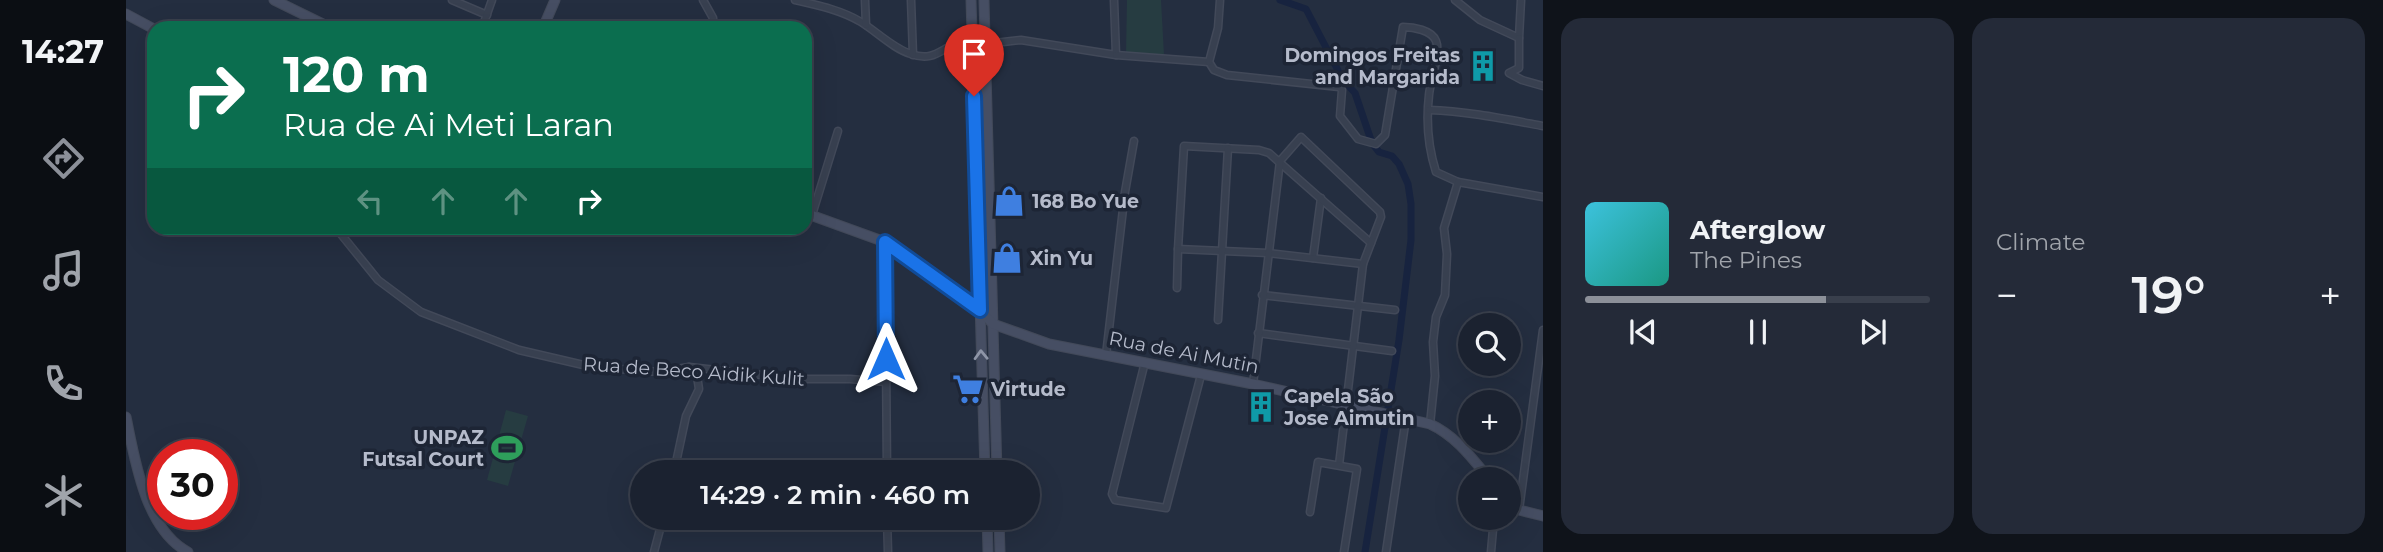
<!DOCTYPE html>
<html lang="en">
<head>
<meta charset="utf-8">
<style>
  body { margin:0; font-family:Montserrat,sans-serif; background:#242a38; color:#f1f3f6; height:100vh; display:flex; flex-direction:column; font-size:26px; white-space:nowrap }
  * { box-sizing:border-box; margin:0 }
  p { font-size:23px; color:#a0a4ab }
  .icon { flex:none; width:38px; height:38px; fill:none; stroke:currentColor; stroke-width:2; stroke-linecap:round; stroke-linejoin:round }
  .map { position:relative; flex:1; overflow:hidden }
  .drawer { display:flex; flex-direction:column; gap:18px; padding:18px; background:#0f131a; width:840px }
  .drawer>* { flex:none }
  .guide { position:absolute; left:21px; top:21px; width:665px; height:214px; border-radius:21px; box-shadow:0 7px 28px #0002,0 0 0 2px #393f4c; background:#0b6e4f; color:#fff; overflow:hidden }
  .buttons { position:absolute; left:1332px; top:313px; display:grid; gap:14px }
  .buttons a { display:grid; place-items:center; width:63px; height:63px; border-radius:50%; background:#1b2230; box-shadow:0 7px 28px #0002,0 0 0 2px #393f4c; font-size:35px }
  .speed { position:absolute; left:21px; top:439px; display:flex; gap:14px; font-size:35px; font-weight:700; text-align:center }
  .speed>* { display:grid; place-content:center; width:91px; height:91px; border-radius:50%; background:#1b2230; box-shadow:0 7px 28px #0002,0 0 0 2px #393f4c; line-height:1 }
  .speed .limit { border:10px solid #d22; background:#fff; color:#111 }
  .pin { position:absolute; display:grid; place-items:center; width:60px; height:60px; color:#fff; margin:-72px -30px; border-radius:50% 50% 50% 0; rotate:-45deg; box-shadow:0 0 7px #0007 }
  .pin .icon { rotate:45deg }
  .me { position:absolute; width:77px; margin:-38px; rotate:0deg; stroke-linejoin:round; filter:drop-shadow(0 0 5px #0008) }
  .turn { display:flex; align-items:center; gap:24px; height:147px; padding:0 21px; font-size:32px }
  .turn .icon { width:91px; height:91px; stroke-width:2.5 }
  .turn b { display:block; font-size:49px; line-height:60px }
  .lanes { display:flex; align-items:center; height:66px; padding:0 21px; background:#0003; justify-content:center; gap:35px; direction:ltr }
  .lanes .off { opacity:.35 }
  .big { font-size:52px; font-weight:600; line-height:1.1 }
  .drawer .widget { flex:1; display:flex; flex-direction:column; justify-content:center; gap:10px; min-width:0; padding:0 24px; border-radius:21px; background:#242a38 }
  .song { display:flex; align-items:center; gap:21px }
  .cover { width:84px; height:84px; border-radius:10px; background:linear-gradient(135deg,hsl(190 70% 55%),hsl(170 70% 35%)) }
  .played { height:7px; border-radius:4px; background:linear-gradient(90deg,#8c9099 70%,#393f4c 70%) }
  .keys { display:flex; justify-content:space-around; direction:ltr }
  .heat { display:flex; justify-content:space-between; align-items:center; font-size:38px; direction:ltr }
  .drawer .tiles { flex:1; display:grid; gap:18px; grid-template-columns:repeat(2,1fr) }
  .trip { position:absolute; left:504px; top:460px; width:410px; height:70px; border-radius:35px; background:#1b2230; box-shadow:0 7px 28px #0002,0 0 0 2px #393f4c; font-weight:600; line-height:70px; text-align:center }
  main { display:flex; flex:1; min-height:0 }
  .tab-bar { display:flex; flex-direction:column; width:126px; justify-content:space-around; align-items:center; background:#0b0e13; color:#a0a4ab }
  .tab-bar .icon { width:49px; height:49px }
  .tab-bar .on { color:#8c9099 }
  .tab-bar b { font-size:32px; color:#f1f3f6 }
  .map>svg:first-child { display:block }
</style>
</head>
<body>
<main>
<nav class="tab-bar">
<b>14:27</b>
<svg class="icon on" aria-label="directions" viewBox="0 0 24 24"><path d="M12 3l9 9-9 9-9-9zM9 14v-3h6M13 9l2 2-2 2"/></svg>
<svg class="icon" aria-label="music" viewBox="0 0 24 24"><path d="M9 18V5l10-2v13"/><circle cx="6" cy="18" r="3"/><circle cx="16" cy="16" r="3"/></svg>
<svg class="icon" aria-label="phone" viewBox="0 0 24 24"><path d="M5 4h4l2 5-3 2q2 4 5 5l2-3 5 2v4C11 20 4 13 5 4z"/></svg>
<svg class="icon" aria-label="climate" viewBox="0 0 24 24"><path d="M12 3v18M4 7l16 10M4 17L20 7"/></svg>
</nav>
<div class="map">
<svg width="1417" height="552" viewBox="0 0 1417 552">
  <rect width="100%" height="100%" fill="#242e40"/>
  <g fill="#263c41">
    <path d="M1001,0h34l3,55 -38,-2z"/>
    <path d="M380,410l22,6 -20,70 -21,-6z"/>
  </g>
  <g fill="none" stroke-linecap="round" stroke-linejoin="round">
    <path stroke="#17233f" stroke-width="7" d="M1154,0l26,9 37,71 12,13 17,50 7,9 13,4 7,8 9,20 3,20v36l-12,100 -34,212"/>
    <defs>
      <g id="street">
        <path d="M326,0l35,15"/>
        <path d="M577,0l10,18 1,10"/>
        <path d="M669,0c22,5 46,10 66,22 16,10 33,27 50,32 29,10 32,-14 61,-12"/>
        <path d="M739,0l1,25"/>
        <path d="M785,0l2,55"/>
        <path d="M1329,0l25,20 39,18 2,-38"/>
        <path d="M356,28l10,-28"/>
        <path d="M1393,38v30l-10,5 13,7 21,6"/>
        <path d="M860,44l35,-4 95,15 -2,-55"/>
        <path d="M990,55l93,7"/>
        <path d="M1083,62l5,8 13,5 112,12 3,3 -2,26 18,23 18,5 9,-9 18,-108c10,0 29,3 33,14 5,12 -6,40 -7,54 -3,26 -1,52 7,77l22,10 85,15"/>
        <path d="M1083,62l9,-34 2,-28"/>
        <path d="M1303,110c37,1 76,9 114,16"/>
        <path d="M686,215l26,-84"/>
        <path d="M210,228l42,52 43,32 98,38 73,17 68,5 29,-5 109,12h52l36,3"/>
        <path d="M759,242l2,230"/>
        <path d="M1187,258l8,-60"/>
        <path d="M1237,264l-95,-11 -90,-4 6,-103 75,4 10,3 102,90"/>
        <path d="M1051,288l1,-39"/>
        <path d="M1136,295l133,15"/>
        <path d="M1092,320l10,-172"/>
        <path d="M1132,333l134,18"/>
        <path d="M980,355l19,-163 9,-51"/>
        <path d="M1019,362l-33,132 3,6 51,8 35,-133"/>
        <path d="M1127,384l27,-223 21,-24 79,75 1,5 -18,47 -24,201"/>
        <path d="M1304,424l5,-48 -2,-34 3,-25 9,-22 2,-41 -3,-26 14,-46"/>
        <path d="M548,472l12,-56 13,-27 -2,-13 -8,-9"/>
        <path d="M1393,510l24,-180"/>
        <path d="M1184,512l8,-50 39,7 -13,83"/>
        <path d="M761,518l1,34"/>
        <path d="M528,552l9,-34"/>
        <path d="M1260,552l20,-134"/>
        <path d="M1365,552l3,-34"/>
      </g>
      <g id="secondary">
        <path d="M148,0l57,28"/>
        <path d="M845,0l14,472"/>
        <path d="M858,0l13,472"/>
        <path d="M0,14l28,15"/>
        <path d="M417,28l12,-28"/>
        <path d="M679,213l80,29 95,68 13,14 56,20 204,40 177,40c26,12 42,34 60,56"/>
        <path d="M0,417c9,43 19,112 62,135"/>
        <path d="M1382,501l11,9 24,6"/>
        <path d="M861,518l1,34"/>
        <path d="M873,518l1,34"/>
      </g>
    </defs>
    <use href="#street" stroke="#424959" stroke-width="9"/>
    <use href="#secondary" stroke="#424959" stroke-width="11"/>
    <use href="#street" stroke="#384050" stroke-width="6"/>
    <use href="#secondary" stroke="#464e63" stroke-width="9"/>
  </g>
  <defs><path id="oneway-chevron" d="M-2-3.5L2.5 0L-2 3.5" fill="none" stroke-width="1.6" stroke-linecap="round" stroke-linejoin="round" transform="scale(1.75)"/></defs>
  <use stroke="#8e95a7" href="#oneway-chevron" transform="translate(855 355) rotate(-92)"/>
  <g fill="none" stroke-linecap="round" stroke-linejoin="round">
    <defs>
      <path id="route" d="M760,359l-1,-117 95,68 -6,-214"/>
    </defs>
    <use href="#route" stroke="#114b97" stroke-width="18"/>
    <use href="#route" stroke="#1a73e8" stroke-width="12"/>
  </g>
  <defs>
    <symbol id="building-bare" viewBox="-9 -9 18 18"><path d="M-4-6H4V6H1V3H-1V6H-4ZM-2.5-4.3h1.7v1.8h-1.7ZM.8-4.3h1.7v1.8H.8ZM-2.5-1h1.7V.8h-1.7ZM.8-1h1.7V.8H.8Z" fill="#0f9aa8" stroke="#1d2535" stroke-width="2.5" paint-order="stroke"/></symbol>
    <symbol id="shop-bare" viewBox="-9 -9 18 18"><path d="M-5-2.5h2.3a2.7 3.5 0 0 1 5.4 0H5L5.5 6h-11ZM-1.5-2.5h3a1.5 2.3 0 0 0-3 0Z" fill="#3f7fe0" stroke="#1d2535" stroke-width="2.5" paint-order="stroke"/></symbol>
    <symbol id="supermarket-bare" viewBox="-9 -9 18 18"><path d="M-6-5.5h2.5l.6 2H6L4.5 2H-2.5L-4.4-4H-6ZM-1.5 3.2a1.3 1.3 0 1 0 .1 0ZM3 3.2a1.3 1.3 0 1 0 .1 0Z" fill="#3f7fe0" stroke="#1d2535" stroke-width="2.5" paint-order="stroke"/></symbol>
    <symbol id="stadium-bare" viewBox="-9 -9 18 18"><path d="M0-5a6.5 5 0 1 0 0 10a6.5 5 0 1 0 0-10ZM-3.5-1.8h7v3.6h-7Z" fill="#2e9e5b" stroke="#1d2535" stroke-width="2.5" paint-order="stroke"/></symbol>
  </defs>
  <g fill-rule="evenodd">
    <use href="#building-bare" x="1335" y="44" width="44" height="44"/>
    <use href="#shop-bare" x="861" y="179" width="44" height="44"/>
    <use href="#shop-bare" x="859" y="236" width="44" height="44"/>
    <use href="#supermarket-bare" x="820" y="367" width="44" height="44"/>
    <use href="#building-bare" x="1113" y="385" width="44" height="44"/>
    <use href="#stadium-bare" x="359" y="426" width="44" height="44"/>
  </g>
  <g text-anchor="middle" stroke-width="7" stroke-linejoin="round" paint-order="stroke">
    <g font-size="19" font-weight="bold" fill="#b5bbcb" stroke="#1d2535" text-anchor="start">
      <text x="1334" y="62" text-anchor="end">Domingos Freitas<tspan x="1334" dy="22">and Margarida</tspan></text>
      <text x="906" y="208">168 Bo Yue</text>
      <text x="904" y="265">Xin Yu</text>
      <text x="865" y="396">Virtude</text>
      <text x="1158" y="403">Capela São<tspan x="1158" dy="22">Jose Aimutin</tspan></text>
      <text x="358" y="444" text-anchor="end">UNPAZ<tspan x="358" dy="22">Futsal Court</tspan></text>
    </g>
    <g font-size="19" fill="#b5bbcb" stroke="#1d2535">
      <text transform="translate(1058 352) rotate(11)" y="7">Rua de Ai Mutin</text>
      <text transform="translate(568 371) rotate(4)" y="7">Rua de Beco Aidik Kulit</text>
    </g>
  </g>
</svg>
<div class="buttons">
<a><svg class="icon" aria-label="search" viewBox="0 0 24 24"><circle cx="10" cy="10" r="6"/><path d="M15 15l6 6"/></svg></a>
<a>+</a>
<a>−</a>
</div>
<div class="speed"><div class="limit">30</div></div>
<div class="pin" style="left:848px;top:96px;background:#d93025"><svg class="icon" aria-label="arrive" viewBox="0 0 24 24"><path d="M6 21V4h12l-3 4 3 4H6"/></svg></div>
<svg class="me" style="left:760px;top:359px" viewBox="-20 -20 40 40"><path d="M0-17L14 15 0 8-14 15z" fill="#1a73e8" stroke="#fff" stroke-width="4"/></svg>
<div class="trip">14:29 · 2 min · 460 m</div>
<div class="guide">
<div class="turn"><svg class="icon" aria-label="right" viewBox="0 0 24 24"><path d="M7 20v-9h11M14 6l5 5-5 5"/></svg><div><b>120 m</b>Rua de Ai Meti Laran</div></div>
<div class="lanes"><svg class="icon off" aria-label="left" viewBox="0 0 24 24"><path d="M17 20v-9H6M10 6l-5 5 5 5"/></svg><svg class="icon off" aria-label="ahead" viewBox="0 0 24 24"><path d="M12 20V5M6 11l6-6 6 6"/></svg><svg class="icon off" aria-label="ahead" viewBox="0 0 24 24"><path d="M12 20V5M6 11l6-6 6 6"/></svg><svg class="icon" aria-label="right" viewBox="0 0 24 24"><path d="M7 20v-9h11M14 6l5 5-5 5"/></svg></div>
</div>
</div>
<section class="drawer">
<div class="tiles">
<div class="widget">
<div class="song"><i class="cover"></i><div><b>Afterglow</b><p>The Pines</p></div></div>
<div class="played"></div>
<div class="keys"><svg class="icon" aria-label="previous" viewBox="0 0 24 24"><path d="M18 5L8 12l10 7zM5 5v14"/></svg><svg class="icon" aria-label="pause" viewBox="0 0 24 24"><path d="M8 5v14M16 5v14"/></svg><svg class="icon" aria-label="next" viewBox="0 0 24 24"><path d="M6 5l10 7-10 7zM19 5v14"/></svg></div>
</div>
<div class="widget"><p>Climate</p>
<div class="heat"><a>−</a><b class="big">19°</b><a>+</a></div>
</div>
</div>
</section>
</main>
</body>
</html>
